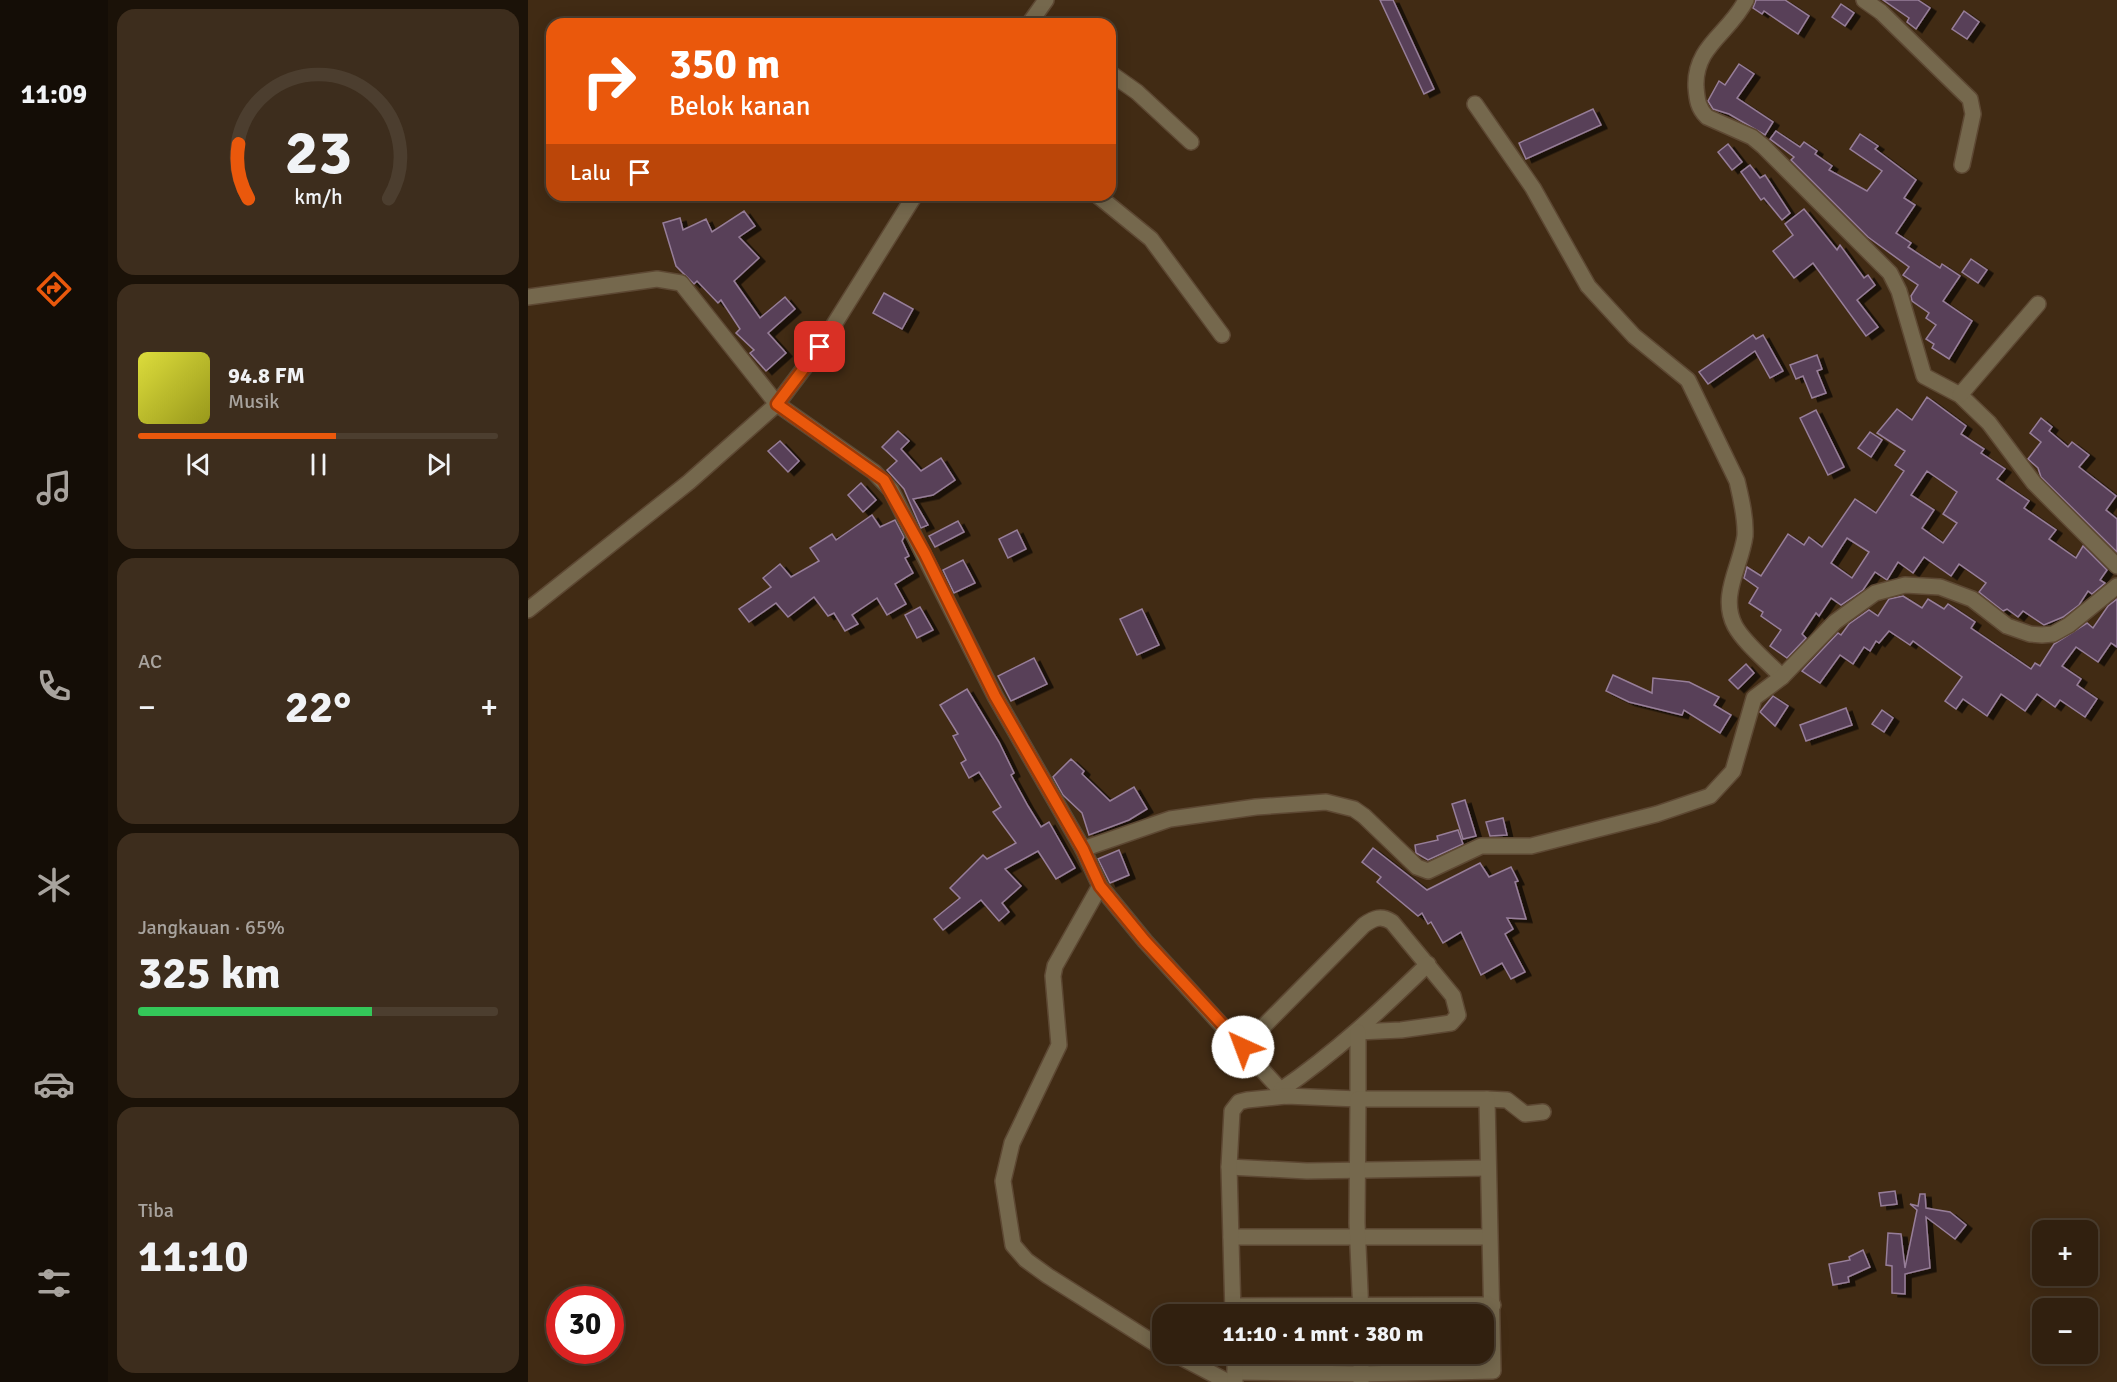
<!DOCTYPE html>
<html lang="id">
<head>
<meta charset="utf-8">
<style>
  body { margin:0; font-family:Signika,sans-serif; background:#3d2d1d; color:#f1f3f6; height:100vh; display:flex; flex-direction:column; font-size:22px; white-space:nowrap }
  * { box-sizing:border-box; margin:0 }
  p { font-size:20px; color:#a8a39e }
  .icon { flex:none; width:33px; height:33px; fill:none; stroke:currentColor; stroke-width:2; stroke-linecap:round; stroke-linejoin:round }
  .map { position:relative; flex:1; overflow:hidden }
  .drawer { display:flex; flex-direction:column; gap:9px; padding:9px; background:#1b1208; width:420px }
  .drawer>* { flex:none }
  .banner { position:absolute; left:18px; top:18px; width:570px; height:183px; border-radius:18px; box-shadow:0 3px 15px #0003,0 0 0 2px #4c3e2f; background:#ea580c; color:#fff; overflow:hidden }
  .controls { position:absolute; left:1504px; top:1220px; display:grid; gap:12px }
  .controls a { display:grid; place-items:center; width:66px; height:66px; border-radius:12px; background:#31200f; box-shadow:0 3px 15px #0003,0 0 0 2px #4c3e2f; font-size:30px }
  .speed { position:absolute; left:18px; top:1286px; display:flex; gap:12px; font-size:30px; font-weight:700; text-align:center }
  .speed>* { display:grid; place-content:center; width:78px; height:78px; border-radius:50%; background:#31200f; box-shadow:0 3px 15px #0003,0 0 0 2px #4c3e2f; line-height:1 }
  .speed .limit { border:9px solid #d22; background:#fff; color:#111 }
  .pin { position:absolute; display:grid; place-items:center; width:51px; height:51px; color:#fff; margin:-26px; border-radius:12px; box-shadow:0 3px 9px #0006 }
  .me { position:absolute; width:66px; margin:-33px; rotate:317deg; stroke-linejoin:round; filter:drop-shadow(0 0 4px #0008) }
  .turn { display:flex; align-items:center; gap:21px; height:126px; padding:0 24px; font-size:27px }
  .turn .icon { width:78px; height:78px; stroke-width:2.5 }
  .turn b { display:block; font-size:42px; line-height:51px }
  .then { display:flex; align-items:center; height:57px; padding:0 24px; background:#0003; gap:12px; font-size:22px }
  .big { font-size:45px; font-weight:800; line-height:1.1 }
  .drawer .widget { flex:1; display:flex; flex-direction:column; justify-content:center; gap:9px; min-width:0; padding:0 21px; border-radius:18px; background:#3d2d1d }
  .drawer .dial { align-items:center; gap:0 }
  .dial svg { height:156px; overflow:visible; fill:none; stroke:#4c3e2f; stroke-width:7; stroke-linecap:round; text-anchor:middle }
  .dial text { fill:#f1f3f6; stroke:none }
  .song { display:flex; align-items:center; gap:18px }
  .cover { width:72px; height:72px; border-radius:9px; background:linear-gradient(135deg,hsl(60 70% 55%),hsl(60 70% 35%)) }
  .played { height:6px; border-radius:3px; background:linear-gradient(90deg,#ea580c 55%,#4c3e2f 55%) }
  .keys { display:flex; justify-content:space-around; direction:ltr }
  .heat { display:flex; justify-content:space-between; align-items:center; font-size:33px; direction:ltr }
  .charge { height:9px; border-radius:4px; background:linear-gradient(90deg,#34c759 65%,#4c3e2f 0) }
  .trip { position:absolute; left:624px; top:1304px; width:342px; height:60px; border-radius:18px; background:#31200f; box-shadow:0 3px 15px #0003,0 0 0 2px #4c3e2f; font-weight:800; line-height:60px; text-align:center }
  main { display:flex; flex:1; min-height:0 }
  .tabs { display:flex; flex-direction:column; width:108px; justify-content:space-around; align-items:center; background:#140d06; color:#a8a39e }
  .tabs .icon { width:42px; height:42px }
  .tabs .active { color:#ea580c }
  .tabs b { font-size:27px; color:#f1f3f6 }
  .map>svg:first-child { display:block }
</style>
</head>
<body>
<main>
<nav class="tabs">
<b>11:09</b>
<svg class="icon active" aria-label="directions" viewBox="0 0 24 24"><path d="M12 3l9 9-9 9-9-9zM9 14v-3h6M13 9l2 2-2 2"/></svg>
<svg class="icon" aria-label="music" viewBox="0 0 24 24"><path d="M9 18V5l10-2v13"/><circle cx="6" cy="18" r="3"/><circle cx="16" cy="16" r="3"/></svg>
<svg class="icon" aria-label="phone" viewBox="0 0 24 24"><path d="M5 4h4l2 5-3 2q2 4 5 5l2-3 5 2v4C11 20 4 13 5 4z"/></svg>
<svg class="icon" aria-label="climate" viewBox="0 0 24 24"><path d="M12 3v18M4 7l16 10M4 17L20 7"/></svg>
<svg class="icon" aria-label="car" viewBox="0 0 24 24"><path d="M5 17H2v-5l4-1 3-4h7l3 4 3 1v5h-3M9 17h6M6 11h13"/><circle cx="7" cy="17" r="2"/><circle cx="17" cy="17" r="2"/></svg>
<svg class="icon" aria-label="filters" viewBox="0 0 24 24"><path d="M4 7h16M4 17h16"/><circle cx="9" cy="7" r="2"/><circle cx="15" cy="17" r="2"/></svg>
</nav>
<section class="drawer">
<div class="widget dial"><svg viewBox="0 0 100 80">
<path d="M14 69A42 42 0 1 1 86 69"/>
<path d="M14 69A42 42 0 0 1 9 41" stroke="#ea580c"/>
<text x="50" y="56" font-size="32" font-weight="700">23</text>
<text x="50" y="72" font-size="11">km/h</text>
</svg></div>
<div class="widget">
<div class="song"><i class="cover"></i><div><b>94.8 FM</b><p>Musik</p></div></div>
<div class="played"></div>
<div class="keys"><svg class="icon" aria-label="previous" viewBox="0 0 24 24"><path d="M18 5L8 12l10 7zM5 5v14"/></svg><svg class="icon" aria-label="pause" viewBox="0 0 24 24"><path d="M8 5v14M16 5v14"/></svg><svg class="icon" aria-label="next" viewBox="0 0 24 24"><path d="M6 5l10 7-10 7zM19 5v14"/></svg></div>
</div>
<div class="widget"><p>AC</p>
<div class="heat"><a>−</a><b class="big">22°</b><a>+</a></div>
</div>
<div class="widget"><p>Jangkauan · 65%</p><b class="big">325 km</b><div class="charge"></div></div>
<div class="widget"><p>Tiba</p><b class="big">11:10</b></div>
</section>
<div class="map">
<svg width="1589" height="1382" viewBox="0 0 1589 1382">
  <defs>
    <filter id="shadow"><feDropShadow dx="6" dy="3.5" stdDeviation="0" flood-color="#0009"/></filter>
  </defs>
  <rect width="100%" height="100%" fill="#412b14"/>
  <g fill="#584159" stroke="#977e99" stroke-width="1.5" fill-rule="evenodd" filter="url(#shadow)">
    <path d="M852,0h13l41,89 -10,5z"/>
    <path d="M1228,0h29l24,16 -11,18 -34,-23 -2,3 -9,-6z"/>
    <path d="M1355,0h35l12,8 -14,21 -9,-7 2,-4z"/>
    <path d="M1313,4l13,9 -9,13 -13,-9z"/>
    <path d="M1436,11l15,11 -12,17 -15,-10z"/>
    <path d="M1211,64l15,10 -17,24 36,24 -8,13 -36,-21 -16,-5 -5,-8 11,-20 6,4z"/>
    <path d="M1065,109l8,16 -75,34 -7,-16z"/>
    <path d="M1248,131l24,16 4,-5 13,9 -2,3 17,12 -3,4 38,21 15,-20 -32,-22 10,-15 18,12 -3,3 41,31 -12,18 11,7 -19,28 15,10 -3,4 32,21 2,-4 18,12 -17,25 29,20 -23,38 -17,-11 2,-4 -8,-5 10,-14 -10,-7 3,-5 -17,-12 -1,-5 7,-11 -15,-10 6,-8 -41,-30 -77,-77 3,-3 -24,-18z"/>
    <path d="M1200,144l14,18 -10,8 -14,-18z"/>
    <path d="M1222,165l10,13 5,-3 25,38 -8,7 -18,-22 -3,2 -20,-28z"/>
    <path d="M1276,209l33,41 3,-5 24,33 4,-3 7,10 -18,15 21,27 -12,9 -53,-73 -19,15 -21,-27 20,-16 -8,-11z"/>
    <path d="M216,211l11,15 -16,11 20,21 -25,23 26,37 25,-21 10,12 -27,24 18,20 -20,18 -16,-18 4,-3 -18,-17 4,-4 -19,-29 -3,3 -21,-22 -3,3 -18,-18 -13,-43 17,-5 3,12 23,-11 6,13z"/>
    <path d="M1443,259l16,11 -9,13 -16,-11z"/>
    <path d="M356,293l29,16 -11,20 -29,-16z"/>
    <path d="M1225,335l3,4 7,-4 20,36 -13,7 -15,-27 -47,33 -9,-12z"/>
    <path d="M1289,355l5,14 -5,2 9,22 -14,5 -9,-22 -7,3 -6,-14z"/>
    <path d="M1399,397l39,29 -5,8 23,15 -3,4 24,16 -8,10 32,22 -5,7 32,22 -7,9 27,19 7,-12 24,24 -7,10 5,3 -13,11 -4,-3 -9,14 -16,12 -19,8 -21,-14 -5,6 -11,-8 -4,2 -24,-19 7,-9 -27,-19 -8,12 -27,-19 -11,16 -15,-11 -11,18 -12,-8 -12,18 -22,15 -10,-7 -12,18 -3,-3 -14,21 4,4 -19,20 -17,-12 11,-16 -20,-14 2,-4 -14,-9 9,-15 -14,-10 3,-11 14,9 27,-42 16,11 5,-8 13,10 33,-48 21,14 28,-42 -9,-6 10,-14 -28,-18 20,-24 15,11zM1399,471l30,21 -14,22 14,9 -14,20 -21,-15 12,-18 -23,-15zM1319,538l22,14 -17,26 -21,-15z"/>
    <path d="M1288,410l28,57 -16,8 -28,-57z"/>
    <path d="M1513,418l11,9 -3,4 19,16 4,-5 17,13 -10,12 37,29 -10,14 11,9v33l-76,-75 -3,-9 -10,-9 13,-17 -11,-9z"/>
    <path d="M370,431l11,10 -8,8 20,22 20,-13 14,22 -22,15 -20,4 15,26 -7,3 -17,-39 -17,-19 10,-9 -15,-14z"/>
    <path d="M1342,432l12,8 -11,17 -13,-9z"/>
    <path d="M252,441l19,20 -11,11 -20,-21z"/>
    <path d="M333,483l15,17 -13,12 -15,-17z"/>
    <path d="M344,515l8,12 15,-7 9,17 -2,4 7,15 -4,2 8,15 -18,11 11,20 -19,11 -10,-17 -25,17 6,9 -13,7 -11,-18 -6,3 -14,-19 -26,20 -12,-14 -27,19 -10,-13 32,-22 -8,-9 17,-14 11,13 28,-16 -9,-13 22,-14 4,6z"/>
    <path d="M430,521l6,11 -29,15 -6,-11z"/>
    <path d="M489,530l9,19 -18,9 -9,-19z"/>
    <path d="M435,560l12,23 -21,10 -11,-23z"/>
    <path d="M1375,596l19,12 6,-9 16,10 4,-5 27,18 -4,6 60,41 4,-6 5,3 14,-22 33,-21 6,5 15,-22 9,-7v48l-6,-4 -13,19 -22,-15 -14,19 19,13 -4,6 20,14 -12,18 -25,-17 -5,7 -18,-13 -12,17 -24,-17 -14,22 -24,-17 -7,10 -11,-8 17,-24 -49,-36 -3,4 -21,-14 -10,12 -3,-2 -6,10 -6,-4 -11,17 -13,-9 -20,28 -18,-12 36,-38 3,2 8,-11 20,-14 9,6 11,-17z"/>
    <path d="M392,607l13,23 -16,8 -12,-23z"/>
    <path d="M614,609l17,36 -22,10 -17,-36z"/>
    <path d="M506,658l13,26 -36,17 -13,-25z"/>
    <path d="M1218,664l8,9 -16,16 -9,-9z"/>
    <path d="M1085,675l39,18 1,-15 36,4 30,15 -5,8 17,10 -11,18 -36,-23 -2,5 -53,-13 -23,-11z"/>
    <path d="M439,689l32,53 15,31 -3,2 17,31 13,21 8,-5 26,46 -19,11 -18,-28 -33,18 16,17 -19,17 7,9 -10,9 -18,-21 -38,30 -9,-11 26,-21 -10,-10 33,-33 4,4 29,-16 -23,-31 8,-5 -22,-35 -10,6 -8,-15 5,-3 -13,-24 5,-2 -18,-29z"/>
    <path d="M1245,696l15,10 -13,20 -15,-14z"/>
    <path d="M1318,708l6,17 -46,16 -6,-16z"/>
    <path d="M1354,710l11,8 -9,14 -12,-8z"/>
    <path d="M543,759l13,12 -2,3 28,27 24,-14 13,22 -18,11 -40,15 -7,-22 -19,-18 -10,-18z"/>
    <path d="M937,800l11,36 -13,3 -11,-35z"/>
    <path d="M975,818l4,17 -17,1 -4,-14z"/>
    <path d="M930,830l5,14 -35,16 -12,-7 -1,-8 23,-5 -1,-4z"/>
    <path d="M845,848l54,42 53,-27 9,14 22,-10 7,14 -3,1 11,37 -19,-1 6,11 -8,5 20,38 -14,7 -9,-16 -21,12 -20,-43 -18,11 -12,-21 -3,2 -6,-11 -4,3 -41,-34 4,-5 -19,-15z"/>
    <path d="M591,850l10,25 -19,8 -12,-24z"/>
    <path d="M1367,1191l2,13 -16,2 -2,-13z"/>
    <path d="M1392,1194h5l1,14 24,4 16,13 -11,14 -29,-22 4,51 -25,6v20l-13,-1v-27l-6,-1 2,-32 13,1 4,34 12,-58 -7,-6 8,2z"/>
    <path d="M1335,1250l7,17 -22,10 1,5 -16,3 -4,-21 21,-4 -1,-3z"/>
  </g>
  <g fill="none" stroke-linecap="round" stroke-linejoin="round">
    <defs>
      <g id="minor">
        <path d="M1218,0c-16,33 -52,46 -50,87 1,13 2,21 11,30l45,20 11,9 127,127 9,18 25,85 36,19 29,28 45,60 83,83"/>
        <path d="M1336,0l17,12 89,87 3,15 -11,51"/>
        <path d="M501,24l17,-24"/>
        <path d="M582,73l27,19 54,50"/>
        <path d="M947,104l58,84 55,98 46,50 54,44 49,101c4,17 9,37 8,55 -4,30 -26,60 -10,90 10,18 32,35 47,51"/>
        <path d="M569,195l54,44 71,96"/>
        <path d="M0,297l129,-18 24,4 96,121 97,68 17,18 104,206 88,153 17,37 -45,80 -2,10 6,69 -47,98 -9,38 10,64 13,15 22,16 114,72"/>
        <path d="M1432,395l78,-91"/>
        <path d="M0,610l161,-128 88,-78 43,-57 95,-152"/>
        <path d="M555,849l87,-30 86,-12 70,-5 28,7 10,7 53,51 11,4 53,-25h50l126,-32 53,-18 23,-25 21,-73 28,-21 53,-55 40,-29 30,-8 35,2 32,12 35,27 23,8 12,1 11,-1 16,-9 48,-39"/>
        <path d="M572,886l45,55 141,155"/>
        <path d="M715,1047l121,-122c10,-7 17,-10 28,-3l61,74 5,19 -7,8 -50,7 -43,2"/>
        <path d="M753,1090c54,-37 100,-80 147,-126"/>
        <path d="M959,1099l20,1 18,14 18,-2"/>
        <path d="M701,1167l78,4 181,-3"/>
        <path d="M703,1237h258"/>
        <path d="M705,1306l260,-1"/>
        <path d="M705,1314l-4,-147 3,-56 7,-9 8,-2 39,-4 72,3v-67"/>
        <path d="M645,1353l55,29"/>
        <path d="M833,1353v29"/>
        <path d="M707,1372l126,2 132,-3 -6,-272h-129l-1,124 4,91"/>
        <path d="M707,1382v-29"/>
      </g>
    </defs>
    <use href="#minor" stroke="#5d4833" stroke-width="18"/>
    <use href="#minor" stroke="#75684d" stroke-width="15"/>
  </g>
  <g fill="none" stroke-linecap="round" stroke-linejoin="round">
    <defs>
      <path id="route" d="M292,347l-43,57 107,76 41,74 70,142 88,153 17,37 45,55 98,106"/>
    </defs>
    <use href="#route" stroke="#983908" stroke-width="15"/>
    <use href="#route" stroke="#ea580c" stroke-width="10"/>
  </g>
</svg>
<div class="controls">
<a>+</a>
<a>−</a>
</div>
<div class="speed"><div class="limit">30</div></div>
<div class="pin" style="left:292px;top:347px;background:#d93025"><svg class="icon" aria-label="arrive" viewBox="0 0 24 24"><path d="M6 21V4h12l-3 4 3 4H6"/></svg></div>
<svg class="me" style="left:715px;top:1047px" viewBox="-20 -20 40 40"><circle r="19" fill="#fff"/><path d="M0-13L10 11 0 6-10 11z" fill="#ea580c"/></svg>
<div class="trip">11:10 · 1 mnt · 380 m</div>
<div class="banner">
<div class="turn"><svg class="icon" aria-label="right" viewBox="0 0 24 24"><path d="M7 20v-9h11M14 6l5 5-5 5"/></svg><div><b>350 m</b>Belok kanan</div></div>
<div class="then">Lalu<svg class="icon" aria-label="arrive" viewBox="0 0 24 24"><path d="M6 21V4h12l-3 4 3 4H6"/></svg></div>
</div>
</div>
</main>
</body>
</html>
